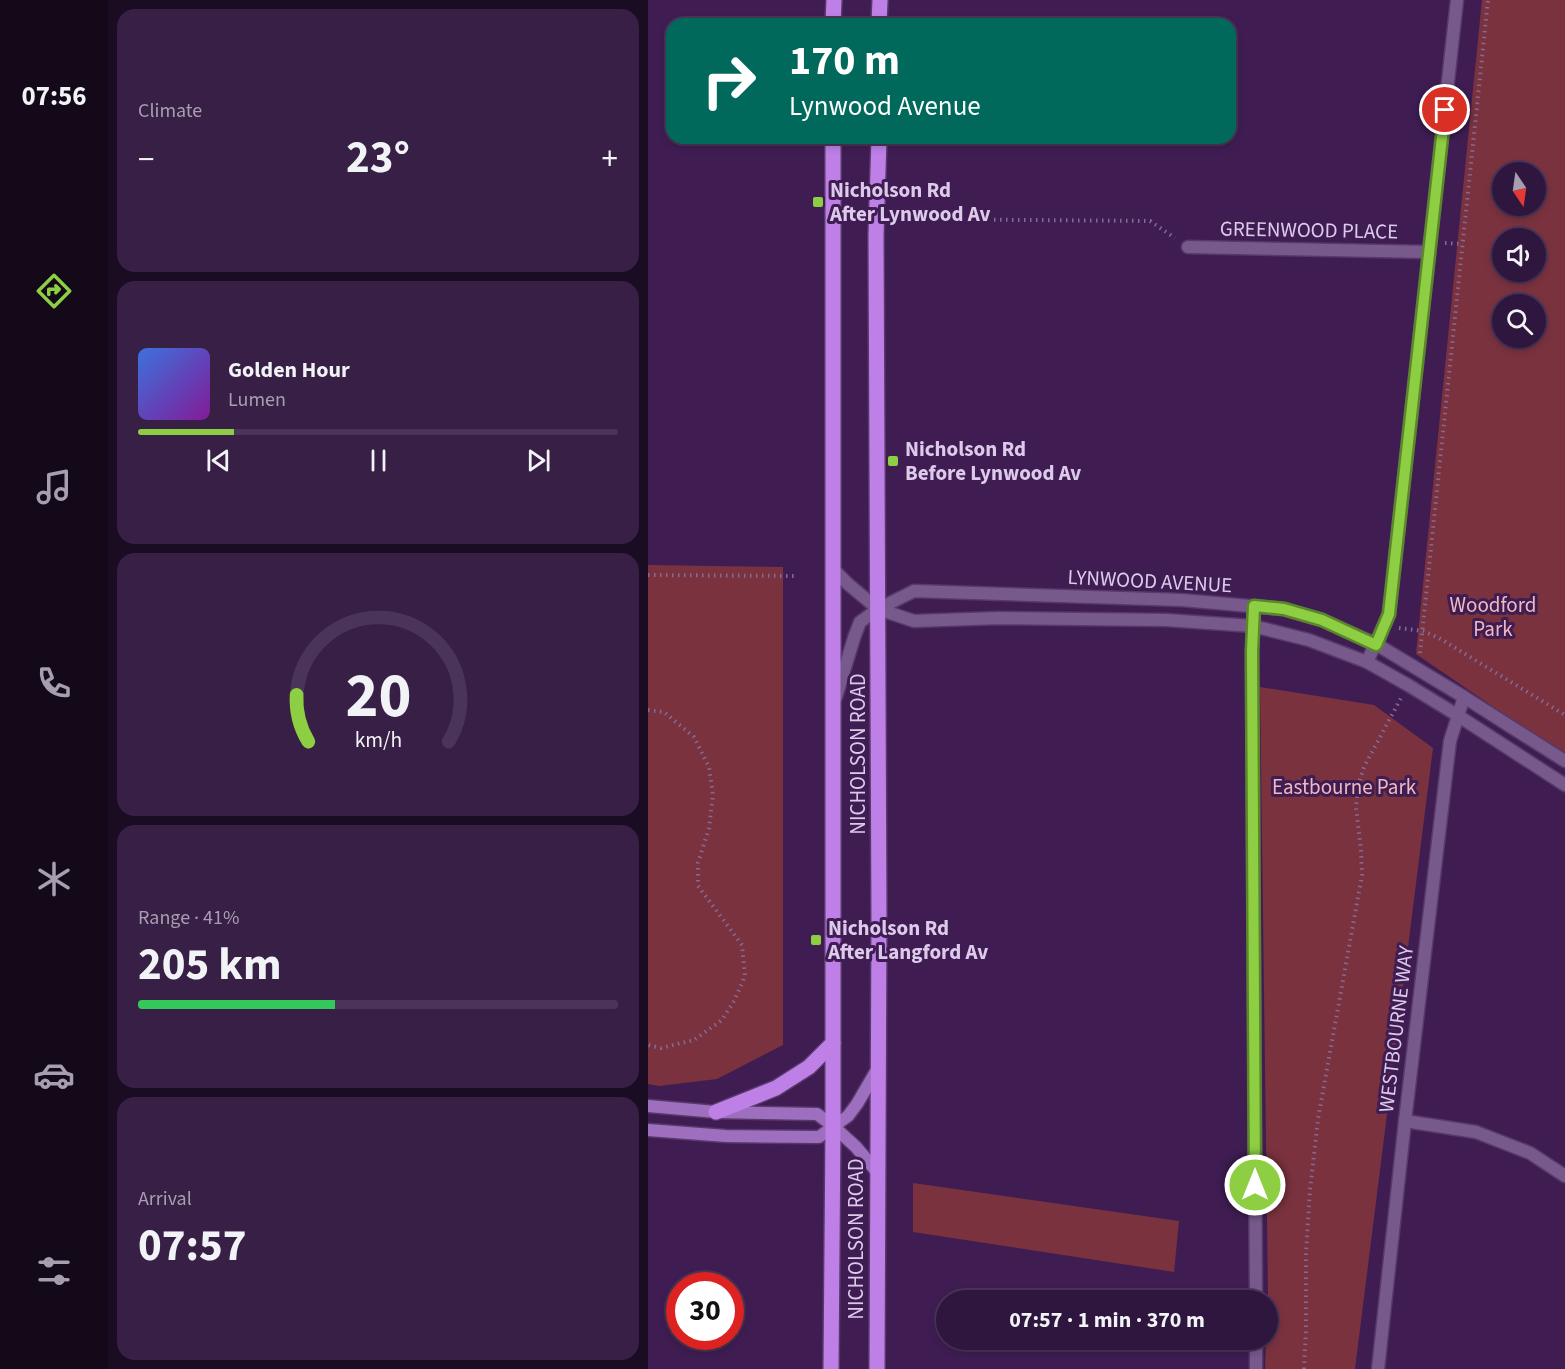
<!DOCTYPE html>
<html lang="en">
<head>
<meta charset="utf-8">
<style>
  body { margin:0; font-family:"Source Sans 3",sans-serif; background:#371f45; color:#f1f3f6; height:100vh; display:flex; flex-direction:column; font-size:22px; white-space:nowrap }
  * { box-sizing:border-box; margin:0 }
  p { font-size:20px; color:#a79fb0 }
  .icon { flex:none; width:33px; height:33px; fill:none; stroke:currentColor; stroke-width:2; stroke-linecap:round; stroke-linejoin:round }
  .map { position:relative; flex:1; overflow:hidden }
  .panel { display:flex; flex-direction:column; gap:9px; padding:9px; background:#1a0c22; width:540px }
  .panel>* { flex:none }
  .hud { position:absolute; left:18px; top:18px; width:570px; height:126px; border-radius:18px; box-shadow:0 3px 9px #0003,0 0 0 2px #4a3558; background:#00695c; color:#fff; overflow:hidden }
  .needle { width:39px; rotate:167deg }
  .tools { position:absolute; left:844px; top:162px; display:grid; gap:12px }
  .tools a { display:grid; place-items:center; width:54px; height:54px; border-radius:50%; background:#2f163e; box-shadow:0 3px 9px #0003,0 0 0 2px #4a3558; font-size:30px }
  .speed { position:absolute; left:18px; top:1272px; display:flex; gap:12px; font-size:30px; font-weight:700; text-align:center }
  .speed>* { display:grid; place-content:center; width:78px; height:78px; border-radius:50%; background:#2f163e; box-shadow:0 3px 9px #0003,0 0 0 2px #4a3558; line-height:1 }
  .speed .limit { border:9px solid #d22; background:#fff; color:#111 }
  .pin { position:absolute; display:grid; place-items:center; width:51px; height:51px; color:#fff; margin:-26px; border:3px solid #fff; border-radius:50%; box-shadow:0 2px 6px #0007 }
  .me { position:absolute; width:66px; margin:-33px; rotate:0deg; stroke-linejoin:round; filter:drop-shadow(0 0 4px #0008) }
  .turn { display:flex; align-items:center; gap:21px; height:126px; padding:0 24px; font-size:27px }
  .turn .icon { width:78px; height:78px; stroke-width:2.5 }
  .turn b { display:block; font-size:42px; line-height:51px }
  .big { font-size:45px; font-weight:700; line-height:1.1 }
  .panel .tile { flex:1; display:flex; flex-direction:column; justify-content:center; gap:9px; min-width:0; padding:0 21px; border-radius:18px; background:#371f45 }
  .panel .dial { align-items:center; gap:0 }
  .dial svg { height:156px; overflow:visible; fill:none; stroke:#4a3558; stroke-width:7; stroke-linecap:round; text-anchor:middle }
  .dial text { fill:#f1f3f6; stroke:none }
  .song { display:flex; align-items:center; gap:18px }
  .cover { width:72px; height:72px; border-radius:9px; background:linear-gradient(135deg,hsl(220 70% 55%),hsl(290 70% 35%)) }
  .played { height:6px; border-radius:3px; background:linear-gradient(90deg,#8ece43 20%,#4a3558 20%) }
  .keys { display:flex; justify-content:space-around; direction:ltr }
  .heat { display:flex; justify-content:space-between; align-items:center; font-size:33px; direction:ltr }
  .charge { height:9px; border-radius:4px; background:linear-gradient(90deg,#34c759 41%,#4a3558 0) }
  .trip { position:absolute; left:288px; top:1290px; width:342px; height:60px; border-radius:30px; background:#2f163e; box-shadow:0 3px 9px #0003,0 0 0 2px #4a3558; font-weight:700; line-height:60px; text-align:center }
  main { display:flex; flex:1; min-height:0 }
  .menu { display:flex; flex-direction:column; width:108px; justify-content:space-around; align-items:center; background:#130919; color:#a79fb0 }
  .menu .icon { width:42px; height:42px }
  .menu .selected { color:#8ece43 }
  .menu b { font-size:27px; color:#f1f3f6 }
  .map>svg:first-child { display:block }
</style>
</head>
<body>
<main>
<nav class="menu">
<b>07:56</b>
<svg class="icon selected" aria-label="directions" viewBox="0 0 24 24"><path d="M12 3l9 9-9 9-9-9zM9 14v-3h6M13 9l2 2-2 2"/></svg>
<svg class="icon" aria-label="music" viewBox="0 0 24 24"><path d="M9 18V5l10-2v13"/><circle cx="6" cy="18" r="3"/><circle cx="16" cy="16" r="3"/></svg>
<svg class="icon" aria-label="phone" viewBox="0 0 24 24"><path d="M5 4h4l2 5-3 2q2 4 5 5l2-3 5 2v4C11 20 4 13 5 4z"/></svg>
<svg class="icon" aria-label="climate" viewBox="0 0 24 24"><path d="M12 3v18M4 7l16 10M4 17L20 7"/></svg>
<svg class="icon" aria-label="car" viewBox="0 0 24 24"><path d="M5 17H2v-5l4-1 3-4h7l3 4 3 1v5h-3M9 17h6M6 11h13"/><circle cx="7" cy="17" r="2"/><circle cx="17" cy="17" r="2"/></svg>
<svg class="icon" aria-label="filters" viewBox="0 0 24 24"><path d="M4 7h16M4 17h16"/><circle cx="9" cy="7" r="2"/><circle cx="15" cy="17" r="2"/></svg>
</nav>
<section class="panel">
<div class="tile"><p>Climate</p>
<div class="heat"><a>−</a><b class="big">23°</b><a>+</a></div>
</div>
<div class="tile">
<div class="song"><i class="cover"></i><div><b>Golden Hour</b><p>Lumen</p></div></div>
<div class="played"></div>
<div class="keys"><svg class="icon" aria-label="previous" viewBox="0 0 24 24"><path d="M18 5L8 12l10 7zM5 5v14"/></svg><svg class="icon" aria-label="pause" viewBox="0 0 24 24"><path d="M8 5v14M16 5v14"/></svg><svg class="icon" aria-label="next" viewBox="0 0 24 24"><path d="M6 5l10 7-10 7zM19 5v14"/></svg></div>
</div>
<div class="tile dial"><svg viewBox="0 0 100 80">
<path d="M14 69A42 42 0 1 1 86 69"/>
<path d="M14 69A42 42 0 0 1 8 45" stroke="#8ece43"/>
<text x="50" y="56" font-size="32" font-weight="700">20</text>
<text x="50" y="72" font-size="11">km/h</text>
</svg></div>
<div class="tile"><p>Range · 41%</p><b class="big">205 km</b><div class="charge"></div></div>
<div class="tile"><p>Arrival</p><b class="big">07:57</b></div>
</section>
<div class="map">
<svg width="917" height="1369" viewBox="0 0 917 1369">
  <rect width="100%" height="100%" fill="#3f1d53"/>
  <g fill="#7a323f" fill-rule="evenodd">
    <path d="M834,0h83v756l-149,-102zM855,172h33v34h-33zM855,238h33v34h-33zM855,304h33v34h-33z"/>
    <path d="M0,565l135,2v478l-66,34 -58,7 -11,-2z"/>
    <path d="M612,687l114,18 59,43 -78,621h-90l1,-29h2v-47z"/>
    <path d="M265,1183l266,38 -5,51 -261,-40z"/>
  </g>
  <g fill="none" stroke-linecap="round" stroke-linejoin="round">
    <defs>
      <g id="minor">
        <path d="M540,247l241,5"/>
        <path d="M606,606l-2,45 4,649"/>
        <path d="M719,662l22,-48 68,-614"/>
        <path d="M757,1121l71,11 54,21 35,23"/>
        <path d="M608,1340v29"/>
        <path d="M730,1369l27,-248 45,-380 14,-44"/>
      </g>
      <g id="tertiary">
        <path d="M185,569l15,15 30,25 36,12 85,-3 167,2 87,6 56,14 58,22 41,23 49,30 108,70"/>
        <path d="M188,697l18,-59 6,-16 18,-13 36,-18 268,9 102,9 38,11 54,24 88,53 101,64"/>
      </g>
      <g id="secondary">
        <path d="M0,1106l68,6 101,2 16,12 23,21 22,26"/>
        <path d="M0,1130l78,6 93,1 29,-21 9,-12 21,-36"/>
      </g>
      <g id="primary">
        <path d="M185,24l1,-24"/>
        <path d="M231,24l1,-24"/>
        <path d="M68,1112l60,-24 33,-21 24,-24"/>
        <path d="M183,1369l2,-243v-988"/>
        <path d="M229,1369l2,-446 -3,-688 3,-97"/>
      </g>
    </defs>
    <use href="#minor" stroke="#58396b" stroke-width="15"/>
    <use href="#tertiary" stroke="#58396b" stroke-width="15"/>
    <use href="#secondary" stroke="#58396b" stroke-width="15"/>
    <use href="#primary" stroke="#58396b" stroke-width="18"/>
    <g stroke="#856a97" stroke-width="4" stroke-dasharray="1.5 4.5" stroke-linecap="butt">
      <path d="M256,219l246,2 25,17"/>
      <path d="M797,243l18,1"/>
      <path d="M0,575l146,1"/>
      <path d="M751,628l24,3 16,7 126,77"/>
      <path d="M772,653l68,-653"/>
      <path d="M0,710l16,2 30,25 15,30 4,28 -4,33 -11,35v23l44,59 3,31 -11,25 -12,19 -28,20 -33,8 -13,-3"/>
      <path d="M656,1369l2,-40v-76l4,-63 8,-71 44,-244 -1,-25 -5,-43 2,-21 6,-19 37,-69"/>
    </g>
    <use href="#minor" stroke="#77598c" stroke-width="12"/>
    <use href="#tertiary" stroke="#77598c" stroke-width="12"/>
    <use href="#secondary" stroke="#9f6fbf" stroke-width="12"/>
    <use href="#primary" stroke="#be7fe7" stroke-width="15"/>
  </g>
  <g fill="none" stroke-linecap="round" stroke-linejoin="round">
    <defs>
      <path id="route" d="M607,1185l-3,-534 2,-45 30,3 38,11 54,25 13,-31 56,-504"/>
    </defs>
    <use href="#route" stroke="#5c862c" stroke-width="15"/>
    <use href="#route" stroke="#8ece43" stroke-width="10"/>
  </g>
  <g fill="#8ece43" stroke="#3f1d53" stroke-width="2">
    <rect x="164" y="196" width="12" height="12" rx="3"/>
    <rect x="239" y="455" width="12" height="12" rx="3"/>
    <rect x="162" y="934" width="12" height="12" rx="3"/>
  </g>
  <g text-anchor="middle" stroke-width="6" stroke-linejoin="round" paint-order="stroke">
    <g font-size="21" font-weight="bold" fill="#ddcaeb" stroke="#3f1d53" text-anchor="start">
      <text x="182" y="197">Nicholson Rd<tspan x="182" dy="24">After Lynwood Av</tspan></text>
      <text x="257" y="456">Nicholson Rd<tspan x="257" dy="24">Before Lynwood Av</tspan></text>
      <text x="180" y="935">Nicholson Rd<tspan x="180" dy="24">After Langford Av</tspan></text>
    </g>
    <g font-size="21" fill="#ddcaeb" stroke="#3f1d53">
      <text transform="translate(661 230) rotate(1)" y="7">GREENWOOD PLACE</text>
      <text transform="translate(502 581) rotate(3)" y="7">LYNWOOD AVENUE</text>
      <text transform="translate(210 754) rotate(-90)" y="7">NICHOLSON ROAD</text>
      <text transform="translate(748 1029) rotate(-83)" y="7">WESTBOURNE WAY</text>
      <text transform="translate(208 1239) rotate(-90)" y="7">NICHOLSON ROAD</text>
    </g>
    <g font-size="21" fill="#efb9bf" stroke="#3f1d53">
      <text x="845" y="612">Woodford<tspan x="845" dy="24">Park</tspan></text>
      <text x="696" y="794">Eastbourne Park</text>
    </g>
  </g>
</svg>
<div class="tools">
<a><svg class="needle" viewBox="-14 -14 28 28"><path d="M0-13l5 13h-10z" fill="#e53935"/><path d="M0 13l5-13h-10z" fill="#a79fb0"/></svg></a>
<a><svg class="icon" aria-label="sound" viewBox="0 0 24 24"><path d="M4 9h4l5-4v14l-5-4H4zM17 9q2 3 0 6"/></svg></a>
<a><svg class="icon" aria-label="search" viewBox="0 0 24 24"><circle cx="10" cy="10" r="6"/><path d="M15 15l6 6"/></svg></a>
</div>
<div class="speed"><div class="limit">30</div></div>
<div class="pin" style="left:797px;top:110px;background:#d93025"><svg class="icon" aria-label="arrive" viewBox="0 0 24 24"><path d="M6 21V4h12l-3 4 3 4H6"/></svg></div>
<svg class="me" style="left:607px;top:1185px" viewBox="-20 -20 40 40"><circle r="17" fill="#8ece43" stroke="#fff" stroke-width="3"/><path d="M0-11L8 9 0 5-8 9z" fill="#fff"/></svg>
<div class="trip">07:57 · 1 min · 370 m</div>
<div class="hud">
<div class="turn"><svg class="icon" aria-label="right" viewBox="0 0 24 24"><path d="M7 20v-9h11M14 6l5 5-5 5"/></svg><div><b>170 m</b>Lynwood Avenue</div></div>
</div>
</div>
</main>
</body>
</html>
